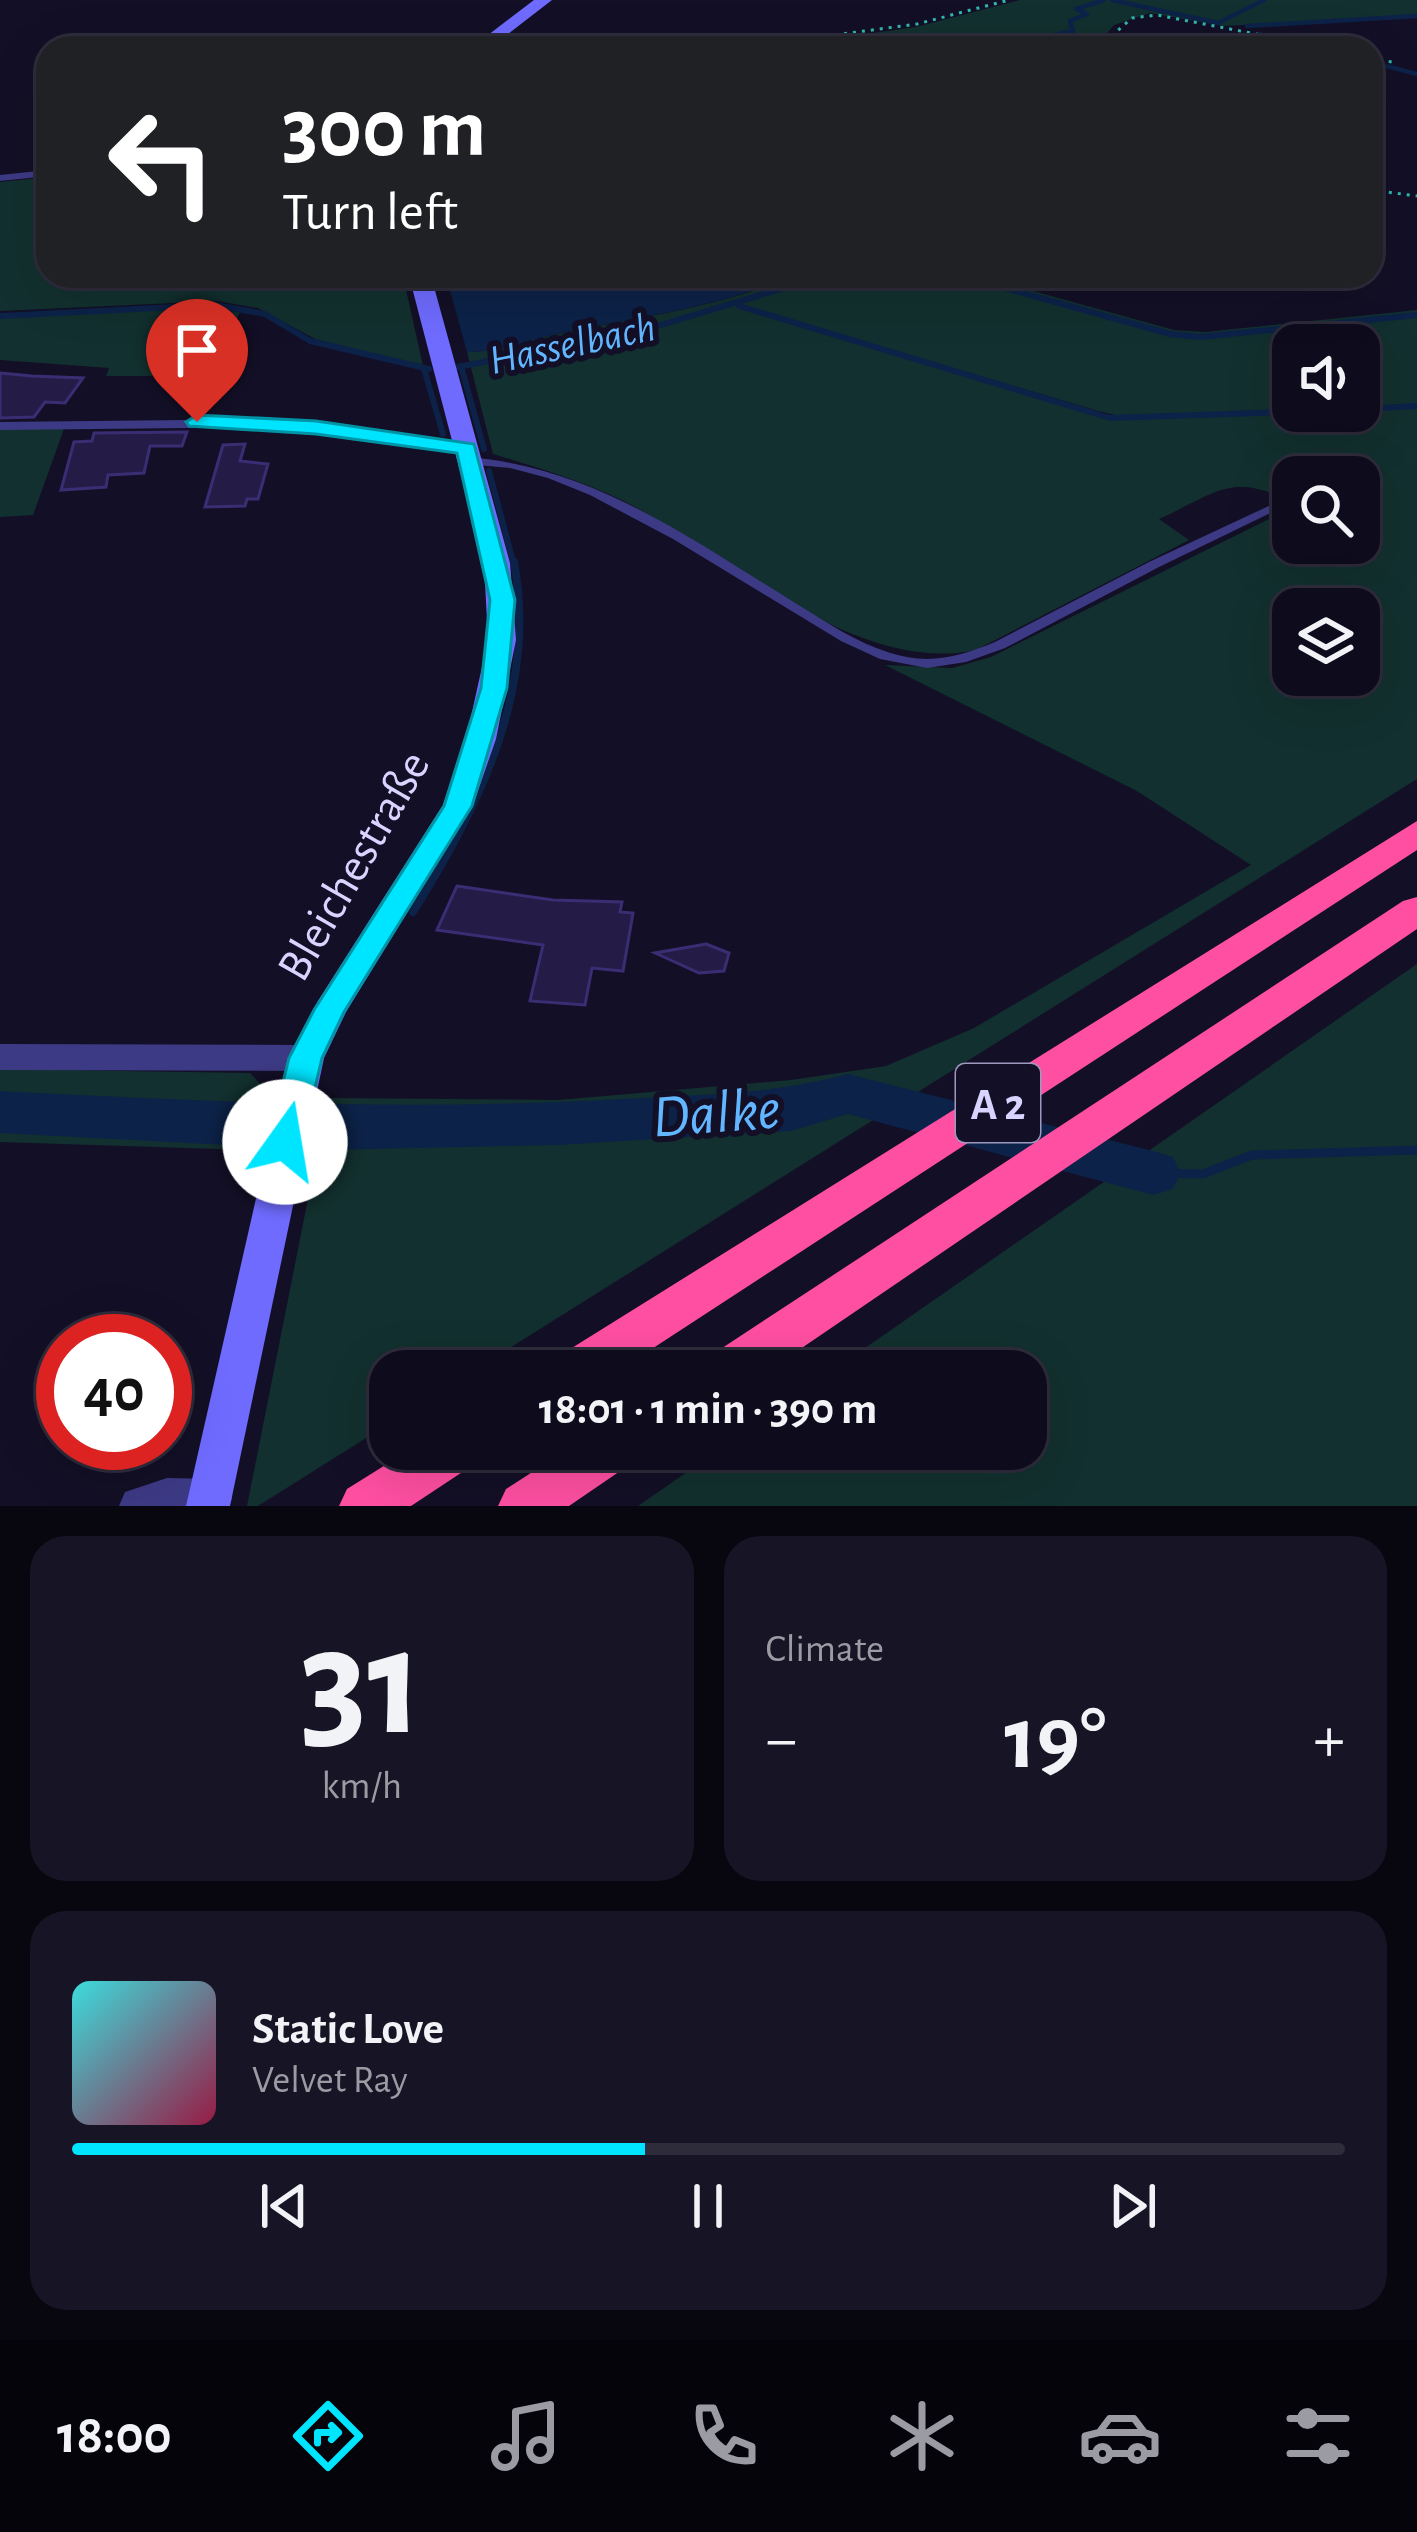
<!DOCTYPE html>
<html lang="en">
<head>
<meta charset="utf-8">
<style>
  body { margin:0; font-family:"Alegreya Sans",sans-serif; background:#171425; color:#f1f3f6; height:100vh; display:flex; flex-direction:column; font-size:45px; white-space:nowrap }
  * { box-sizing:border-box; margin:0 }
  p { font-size:39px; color:#9b9ba3 }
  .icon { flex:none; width:66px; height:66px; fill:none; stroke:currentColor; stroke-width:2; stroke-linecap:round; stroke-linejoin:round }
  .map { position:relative; height:1506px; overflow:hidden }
  .details { display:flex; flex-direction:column; gap:30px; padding:30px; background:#08060f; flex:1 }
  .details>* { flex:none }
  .top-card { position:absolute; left:36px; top:36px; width:1347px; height:252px; border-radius:36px; box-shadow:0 12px 48px #0002,0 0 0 3px #2e2b3b; background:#202124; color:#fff; overflow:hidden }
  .fabs { position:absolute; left:1272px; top:324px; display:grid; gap:24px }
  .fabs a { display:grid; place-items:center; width:108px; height:108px; border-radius:24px; background:#0e0b1c; box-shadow:0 12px 48px #0002,0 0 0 3px #2e2b3b; font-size:60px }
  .speed { position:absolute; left:36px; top:1314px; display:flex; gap:24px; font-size:60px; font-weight:700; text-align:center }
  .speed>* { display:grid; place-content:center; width:156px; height:156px; border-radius:50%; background:#0e0b1c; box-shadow:0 12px 48px #0002,0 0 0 3px #2e2b3b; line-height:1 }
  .speed .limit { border:18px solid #d22; background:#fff; color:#111 }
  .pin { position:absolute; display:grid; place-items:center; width:102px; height:102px; color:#fff; margin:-123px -51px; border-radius:50% 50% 50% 0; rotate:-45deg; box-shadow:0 0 12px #0007 }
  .pin .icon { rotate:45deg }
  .me { position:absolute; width:132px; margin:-66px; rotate:13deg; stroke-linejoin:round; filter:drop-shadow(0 0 9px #0008) }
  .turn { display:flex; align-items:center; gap:42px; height:252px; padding:0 48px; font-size:54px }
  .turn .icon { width:156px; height:156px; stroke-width:2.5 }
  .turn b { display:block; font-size:84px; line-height:102px }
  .big { font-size:90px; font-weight:700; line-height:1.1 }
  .details .widget { flex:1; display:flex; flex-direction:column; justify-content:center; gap:18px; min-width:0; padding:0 42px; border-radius:36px; background:#171425 }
  .details .dial { align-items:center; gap:0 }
  .dial b { font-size:156px; line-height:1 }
  .song { display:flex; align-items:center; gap:36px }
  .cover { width:144px; height:144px; border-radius:18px; background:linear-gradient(135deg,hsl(180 70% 55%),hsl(340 70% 35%)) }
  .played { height:12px; border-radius:6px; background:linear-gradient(90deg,#00e5ff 45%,#2e2b3b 45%) }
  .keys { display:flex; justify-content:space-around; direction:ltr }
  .heat { display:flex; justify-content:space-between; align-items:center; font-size:66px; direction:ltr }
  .details .tiles { flex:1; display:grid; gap:30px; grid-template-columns:1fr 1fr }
  .widget:last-child { grid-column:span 2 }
  .trip { position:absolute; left:369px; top:1350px; width:678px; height:120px; border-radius:36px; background:#0e0b1c; box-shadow:0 12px 48px #0002,0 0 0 3px #2e2b3b; font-weight:700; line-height:120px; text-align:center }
  .menu { display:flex; height:192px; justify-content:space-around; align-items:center; background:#06040b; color:#9b9ba3 }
  .menu .icon { width:84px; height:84px }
  .menu .active { color:#00e5ff }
  .menu b { font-size:54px; color:#f1f3f6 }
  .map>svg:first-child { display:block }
</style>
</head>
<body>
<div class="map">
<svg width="1417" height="1506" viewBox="0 0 1417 1506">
  <rect width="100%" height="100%" fill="#130f26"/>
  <g fill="#12302f" fill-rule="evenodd">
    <path d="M1020,0h397v16l-194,10 -73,-13 -36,12 -20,23h-330l152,-21z"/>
    <path d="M48,177v99h355l20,90 -108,-27 -57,-31 -41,-7 -217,10v-129z"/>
    <path d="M792,276h187l195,54 31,2 212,-22v469l-944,592h-83v52l-132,83h-11l81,-408 230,2 233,-20 95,-14 88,-38 277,-163 -114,-74 -252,-126 67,3 39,-11 302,-150v36h66v-66h-66v26c-62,-32 -76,-10 -134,16l30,21 -213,110c-115,25 -239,-86 -337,-141 -46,-25 -97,-40 -146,-55l-26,-102c30,0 53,-9 81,-16 82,-18 167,-27 244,-60zM752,308l346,103 17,4 -6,4zM1293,345h66v66h-66zM1293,609h66v66h-66z"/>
    <path d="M165,307l75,5 -27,64h-107l3,-8 -109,-8v-42z"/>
    <path d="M65,426l-32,89 -33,2v-89z"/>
    <path d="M1417,964v542h-779l82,-57h306v-78h-194z"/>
    <path d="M0,1069l250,4 17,18 -18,59 -249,-8z"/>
  </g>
  <path fill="#0c2248" d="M446,276h346c-78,33 -162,42 -244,60 -28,7 -51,16 -81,16z"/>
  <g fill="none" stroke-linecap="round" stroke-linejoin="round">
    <g stroke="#0c2248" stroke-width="4.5">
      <path d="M1112,0l106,23 46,-23"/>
      <path d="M1247,26l170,-10"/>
      <path d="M1259,34l57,14"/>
      <path d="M1044,48l-5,-10 34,-7 -3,-10 17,-7 -11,-5 28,-9"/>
      <path d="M1371,62l46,12"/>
    </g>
    <g stroke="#0c2248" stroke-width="6">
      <path d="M962,276l208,58 30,3 217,-22"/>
      <path d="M739,306l371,112 205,-7"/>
      <path d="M0,316l215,-11 50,9 45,27 119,28"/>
      <path d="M461,366l23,83"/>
      <path d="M458,367l186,-37 180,-54"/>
      <path d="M424,369l19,65"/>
      <path d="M1359,409l58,-3"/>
      <path d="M489,471l25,94"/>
    </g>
    <path stroke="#0c2248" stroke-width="8" d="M413,912c66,-106 125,-222 101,-350"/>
    <path stroke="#0c2248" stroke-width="9" d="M1153,1173l50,1 49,-19 165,-5"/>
    <path fill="#0c2248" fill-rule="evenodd" d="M848,1074l305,77 20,6 8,16 -8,16 -20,6 -305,-81 -57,17 -233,14 -233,5 -325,-17v-42c208,11 414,20 622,8 76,-4 152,-5 226,-25z"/>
  </g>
  <g fill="#241b47" stroke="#3b2d73" stroke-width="3">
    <path d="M0,373l32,3 51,2 -18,25 -20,-1 -11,15 -34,1z"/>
    <path d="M187,432l-5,14h-32l-6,27 -36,2 -2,12 -45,3 13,-48 18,-1 2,-8z"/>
    <path d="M245,444l-5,17 28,3 -10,35h-11l-2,7 -40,1 18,-62z"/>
    <path d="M457,886l96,14 69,2 -2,10 13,1 -10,58 -31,-3 -7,37 -55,-4 13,-56 -106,-15z"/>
    <path d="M706,944l23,9 -5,18 -25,2 -44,-20z"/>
  </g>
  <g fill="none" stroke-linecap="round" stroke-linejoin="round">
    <g stroke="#2fb8b0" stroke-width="3" stroke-dasharray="3 6" stroke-linecap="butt">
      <path d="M737,48l180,-24 92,-24"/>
      <path d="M1098,48l34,-30 25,-3 172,33"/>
      <path d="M1371,58l21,4"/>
      <path d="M1371,190l46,6"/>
    </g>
    <g fill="#3d3a85" fill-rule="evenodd">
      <path d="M48,170v6l-48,5v-6z"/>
      <path d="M272,419l194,25 6,4 -6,4 -194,-25 -272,3v-8z"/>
      <path d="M470,457c123,12 212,76 314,139 38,23 79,53 123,61 31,6 59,-3 88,-15l154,-80 124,-58 4,-1 6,4 -124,60 -154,81 -39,14 -39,6 -47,-9 -39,-18 -168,-102 -83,-44 -42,-17 -38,-10 -44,-4v-6z"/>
    </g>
    <g fill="#3d3a85" fill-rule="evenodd">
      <path d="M0,1044l306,1 13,4 5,9 -5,9 -13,4 -306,-1z"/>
      <path d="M167,1478l43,1 16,6 6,14 -3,7h-110l6,-14z"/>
    </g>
    <g fill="#6f6bff" fill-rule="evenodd">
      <path d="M534,0h18l-62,48h-19z"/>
      <path d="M409,276h22l79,287 6,77 -20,99 -23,66 -127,207 -22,46 -94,448h-44l102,-448 30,-57 125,-196 23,-66 22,-99 -4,-77z"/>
    </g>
    <g fill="#ff4fa3" fill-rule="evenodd">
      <path d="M1417,821v29l-799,521h-66l7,-15z"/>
      <path d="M1417,897v32l-649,442h-65l7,-15 693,-455z"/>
      <path d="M411,1449h70l-8,16 -62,41h-72l8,-17z"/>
      <path d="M568,1449h69l-8,16 -60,41h-71l8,-17z"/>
    </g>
  </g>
  <path fill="#00e5ff" stroke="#0095a6" stroke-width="3" d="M197,415l119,6 158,23 41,156 -8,88 -35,118 -128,206 -22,46 -20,84 -5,9h-24l-5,-9 21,-84 25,-48 130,-204 37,-118 9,-88 -33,-147 -141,-19 -127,-8 -3,-4z"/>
  <g text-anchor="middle" stroke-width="12" stroke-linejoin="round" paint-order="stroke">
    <g font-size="42" font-style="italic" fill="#62b6ff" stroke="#130f26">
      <text transform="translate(572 342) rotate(-12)" y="15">Hasselbach</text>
    </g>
    <rect fill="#130f26" stroke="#9e99be" stroke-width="3" x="956" y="1064" width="84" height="78" rx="9"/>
    <g font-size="45" font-weight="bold" fill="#d9d4ff">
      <text x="998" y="1119">A 2</text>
    </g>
    <g font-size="48" fill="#d9d4ff" stroke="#130f26">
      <text transform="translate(352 865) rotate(-60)" y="17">Bleichestraße</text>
    </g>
    <g font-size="60" font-style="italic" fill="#62b6ff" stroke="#130f26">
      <text transform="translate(716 1111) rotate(-4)" y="21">Dalke</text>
    </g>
  </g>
</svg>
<div class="fabs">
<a><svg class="icon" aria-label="sound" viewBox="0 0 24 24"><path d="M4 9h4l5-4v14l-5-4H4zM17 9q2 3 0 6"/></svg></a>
<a><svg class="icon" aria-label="search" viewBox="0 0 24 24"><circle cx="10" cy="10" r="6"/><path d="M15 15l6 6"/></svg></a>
<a><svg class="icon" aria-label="layers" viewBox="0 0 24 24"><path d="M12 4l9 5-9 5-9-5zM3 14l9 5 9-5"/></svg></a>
</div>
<div class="speed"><div class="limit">40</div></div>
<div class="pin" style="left:197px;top:422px;background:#d93025"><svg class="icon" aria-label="arrive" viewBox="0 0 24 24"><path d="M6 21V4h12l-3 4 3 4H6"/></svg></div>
<svg class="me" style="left:285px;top:1142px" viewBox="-20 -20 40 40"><circle r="19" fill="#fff"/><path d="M0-13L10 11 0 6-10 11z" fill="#00e5ff"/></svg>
<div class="trip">18:01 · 1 min · 390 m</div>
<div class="top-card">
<div class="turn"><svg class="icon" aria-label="left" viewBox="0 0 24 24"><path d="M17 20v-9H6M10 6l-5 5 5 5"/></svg><div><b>300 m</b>Turn left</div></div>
</div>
</div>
<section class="details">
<div class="tiles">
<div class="widget dial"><b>31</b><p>km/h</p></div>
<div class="widget"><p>Climate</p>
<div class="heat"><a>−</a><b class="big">19°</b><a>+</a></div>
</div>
<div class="widget">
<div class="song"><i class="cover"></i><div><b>Static Love</b><p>Velvet Ray</p></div></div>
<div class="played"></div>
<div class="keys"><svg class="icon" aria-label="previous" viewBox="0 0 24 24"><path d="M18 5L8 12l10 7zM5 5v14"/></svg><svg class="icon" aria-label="pause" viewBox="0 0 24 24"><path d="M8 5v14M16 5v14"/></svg><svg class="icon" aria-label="next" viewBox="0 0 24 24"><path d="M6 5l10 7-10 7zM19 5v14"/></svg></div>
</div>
</div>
</section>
<nav class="menu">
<b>18:00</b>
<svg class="icon active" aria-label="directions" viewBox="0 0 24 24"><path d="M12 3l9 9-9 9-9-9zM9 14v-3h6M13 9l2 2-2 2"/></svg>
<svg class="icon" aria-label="music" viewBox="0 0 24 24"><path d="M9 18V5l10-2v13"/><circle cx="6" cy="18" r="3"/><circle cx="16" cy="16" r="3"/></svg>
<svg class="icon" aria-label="phone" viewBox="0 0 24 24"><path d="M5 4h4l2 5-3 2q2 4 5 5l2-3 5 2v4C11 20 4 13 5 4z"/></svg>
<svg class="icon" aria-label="climate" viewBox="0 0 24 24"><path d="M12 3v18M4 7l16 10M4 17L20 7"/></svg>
<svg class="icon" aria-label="car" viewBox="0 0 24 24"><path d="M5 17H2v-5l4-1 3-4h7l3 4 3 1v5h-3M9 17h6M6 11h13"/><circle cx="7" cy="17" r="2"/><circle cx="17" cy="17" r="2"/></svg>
<svg class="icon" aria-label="filters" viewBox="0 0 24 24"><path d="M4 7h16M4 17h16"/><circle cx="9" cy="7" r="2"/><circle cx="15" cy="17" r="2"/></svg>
</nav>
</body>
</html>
